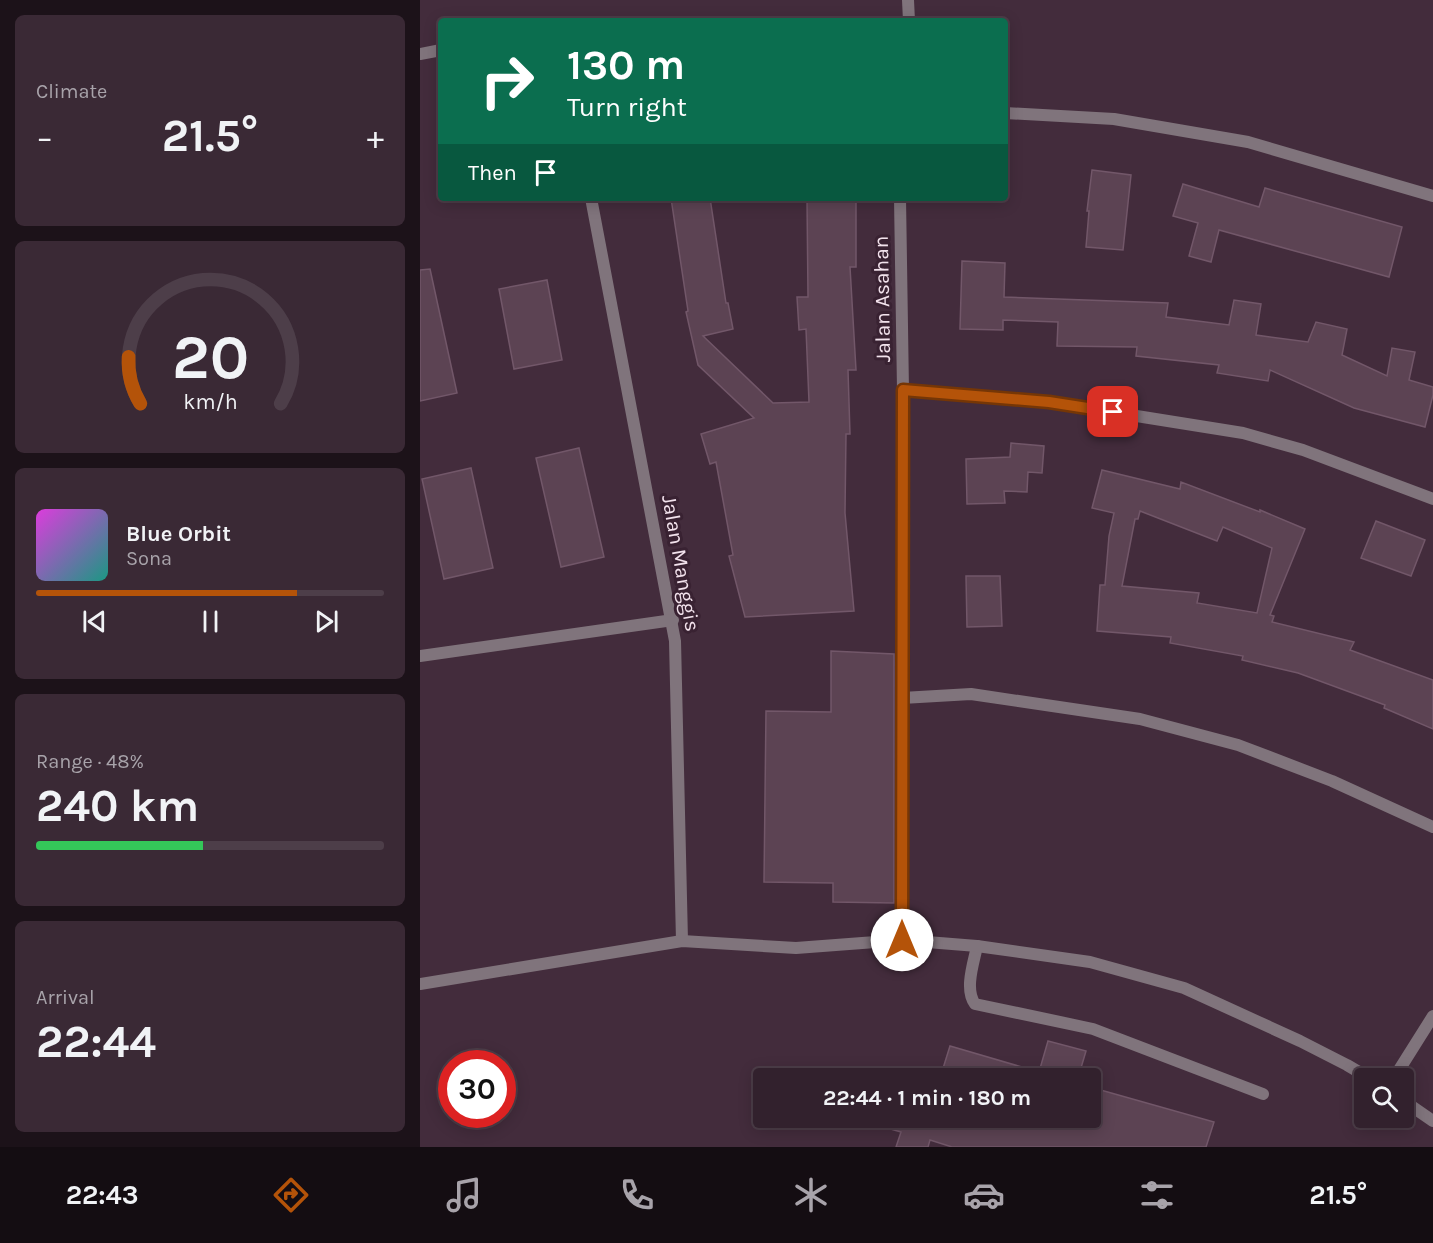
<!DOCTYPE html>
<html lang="en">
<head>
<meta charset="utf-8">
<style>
  body { margin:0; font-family:Karla,sans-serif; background:#3a2935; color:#f1f3f6; height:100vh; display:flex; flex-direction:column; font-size:22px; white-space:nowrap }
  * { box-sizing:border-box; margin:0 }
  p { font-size:20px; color:#a8a3aa }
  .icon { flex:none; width:33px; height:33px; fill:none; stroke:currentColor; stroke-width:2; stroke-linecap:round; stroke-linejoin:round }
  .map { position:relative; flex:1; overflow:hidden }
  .side { display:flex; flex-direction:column; gap:15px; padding:15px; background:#1c1219; width:420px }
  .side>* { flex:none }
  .banner { position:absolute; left:18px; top:18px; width:570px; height:183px; border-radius:6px; box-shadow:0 3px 15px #0003,0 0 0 2px #4d3e49; background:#0b6e4f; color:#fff; overflow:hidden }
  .fabs { position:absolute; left:934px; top:1068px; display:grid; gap:12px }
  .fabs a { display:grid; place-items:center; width:60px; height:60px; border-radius:6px; background:#32212d; box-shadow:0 3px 15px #0003,0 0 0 2px #4d3e49; font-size:30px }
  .speed { position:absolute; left:18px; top:1050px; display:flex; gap:12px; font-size:30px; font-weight:700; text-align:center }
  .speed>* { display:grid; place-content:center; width:78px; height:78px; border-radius:50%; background:#32212d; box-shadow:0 3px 15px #0003,0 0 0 2px #4d3e49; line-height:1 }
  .speed .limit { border:9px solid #d22; background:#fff; color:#111 }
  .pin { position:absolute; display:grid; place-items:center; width:51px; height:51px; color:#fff; margin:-26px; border-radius:12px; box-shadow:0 3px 9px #0006 }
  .me { position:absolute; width:66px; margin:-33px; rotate:0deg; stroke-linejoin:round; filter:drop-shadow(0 0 4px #0008) }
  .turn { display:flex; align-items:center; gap:21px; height:126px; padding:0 30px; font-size:27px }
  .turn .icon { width:78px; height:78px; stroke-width:2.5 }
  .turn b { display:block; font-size:42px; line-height:51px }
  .then { display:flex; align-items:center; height:57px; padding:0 30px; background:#0003; gap:12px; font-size:22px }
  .big { font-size:45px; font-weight:700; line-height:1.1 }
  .side .tile { flex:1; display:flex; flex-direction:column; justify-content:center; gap:9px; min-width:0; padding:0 21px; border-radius:9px; background:#3a2935 }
  .side .dial { align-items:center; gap:0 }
  .dial svg { height:156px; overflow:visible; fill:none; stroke:#4d3e49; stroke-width:7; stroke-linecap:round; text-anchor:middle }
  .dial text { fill:#f1f3f6; stroke:none }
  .song { display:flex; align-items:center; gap:18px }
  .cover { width:72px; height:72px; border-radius:9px; background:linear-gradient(135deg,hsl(300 70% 55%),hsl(170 70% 35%)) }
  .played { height:6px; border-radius:3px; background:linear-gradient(90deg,#b45309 75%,#4d3e49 75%) }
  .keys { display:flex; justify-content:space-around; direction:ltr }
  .heat { display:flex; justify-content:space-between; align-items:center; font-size:33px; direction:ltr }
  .charge { height:9px; border-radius:4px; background:linear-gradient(90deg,#34c759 48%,#4d3e49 0) }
  .trip { position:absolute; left:333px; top:1068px; width:348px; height:60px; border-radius:6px; background:#32212d; box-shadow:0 3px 15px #0003,0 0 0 2px #4d3e49; font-weight:700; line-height:60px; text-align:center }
  .tabs { display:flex; height:96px; justify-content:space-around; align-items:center; background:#140d12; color:#a8a3aa }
  .tabs .icon { width:42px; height:42px }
  .tabs .selected { color:#b45309 }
  .tabs b { font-size:27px; color:#f1f3f6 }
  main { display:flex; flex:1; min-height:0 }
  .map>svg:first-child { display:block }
</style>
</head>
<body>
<main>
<section class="side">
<div class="tile"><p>Climate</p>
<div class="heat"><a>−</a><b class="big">21.5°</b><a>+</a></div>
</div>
<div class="tile dial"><svg viewBox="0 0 100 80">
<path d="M14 69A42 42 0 1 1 86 69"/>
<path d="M14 69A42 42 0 0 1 8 45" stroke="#b45309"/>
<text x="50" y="56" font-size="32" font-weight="700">20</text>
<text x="50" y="72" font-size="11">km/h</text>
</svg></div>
<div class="tile">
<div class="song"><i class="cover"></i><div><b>Blue Orbit</b><p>Sona</p></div></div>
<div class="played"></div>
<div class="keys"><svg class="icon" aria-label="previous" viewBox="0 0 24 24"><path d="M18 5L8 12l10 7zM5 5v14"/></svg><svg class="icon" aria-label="pause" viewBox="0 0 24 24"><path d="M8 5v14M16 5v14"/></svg><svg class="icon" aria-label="next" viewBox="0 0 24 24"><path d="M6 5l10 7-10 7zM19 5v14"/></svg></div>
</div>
<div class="tile"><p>Range · 48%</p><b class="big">240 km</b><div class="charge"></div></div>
<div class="tile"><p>Arrival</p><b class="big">22:44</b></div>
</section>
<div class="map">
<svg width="1013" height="1147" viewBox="0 0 1013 1147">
  <rect width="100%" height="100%" fill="#432c3c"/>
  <g fill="#5c4353" stroke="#725769" stroke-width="1.5" fill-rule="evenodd">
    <path d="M672,170l39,5 -8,75 -37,-3 3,-36h-2z"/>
    <path d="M763,184l76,23 6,-19 137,39 -13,50 -170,-47 -8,32 -22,-6 9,-33 -25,-7z"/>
    <path d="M251,198h39l16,105h2l5,26 -30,7 70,67 36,-1 -3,-73 -7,1 -2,-33h11l-1,-99h49v69h-6l6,103h-8l2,64h-4l-1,79 9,98 -109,6 -16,-61 4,-1 -17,-93 -6,2 -9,-30 53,-16 -56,-53 -12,-53 2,-1z"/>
    <path d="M542,261l43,2 -1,34 164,6 -2,14 63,8 5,-25 27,4 -5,31 52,7 8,-20 31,7 -5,26 45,21 5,-28 23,4 -6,28 24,7v8l-8,32 -71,-19 -84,-38 -2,11 -51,-8 2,-8 -83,-9 1,-9 -80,-1 1,-24 -55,-2v10l-43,-1z"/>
    <path d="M10,269l27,124 -37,8v-131z"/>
    <path d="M127,280l15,80 -48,9 -15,-80z"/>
    <path d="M591,443l33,3 -2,27 -14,-1 -1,20 -23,-1 1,12 -38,1 -1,-45 44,-2z"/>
    <path d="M159,448l25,109 -43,10 -25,-109z"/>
    <path d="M51,468l22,100 -49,11 -22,-100z"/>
    <path d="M682,470l78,19 1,-7 79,30v-2l45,19 -35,86 4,1 -2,6 82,20 -4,8 83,30v49l-49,-21 1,-3 -87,-32 -56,-13 1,-4 -73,-13 1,-6 -74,-6 3,-46h5l4,-49 5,-23 -22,-5zM720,511l77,30 6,-14 49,21 -15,65 -60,-10 2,-10 -77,-7 13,-67h3z"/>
    <path d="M956,521l49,19 -14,36 -50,-18z"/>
    <path d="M546,576h34l2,50 -35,1z"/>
    <path d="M411,651l63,3v249l-61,-1v-19l-69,-1 2,-171 65,1z"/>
    <path d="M628,1041l38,10 -8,27h-138l10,-32 89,26z"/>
    <path d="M670,1087l124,35 -8,25h-254l-22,-7 -2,7h-32l5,-15 -28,-8v-6h217z"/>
  </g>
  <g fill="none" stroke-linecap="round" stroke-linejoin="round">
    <path stroke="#80747c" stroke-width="12" d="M557,946c-3,16 -13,43 -2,58l118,25 170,65"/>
    <g stroke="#80747c" stroke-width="12">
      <path d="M488,0l1,21"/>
      <path d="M0,54l21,-4"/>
      <path d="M585,113l109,6 134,23 185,54"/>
      <path d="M171,198l84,443 7,300"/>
      <path d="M480,198l3,192 -1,550"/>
      <path d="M483,390l146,12 194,31 60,17 130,49"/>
      <path d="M0,656l253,-36"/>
      <path d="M482,698l69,-4 169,25 98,26 94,36 101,46"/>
      <path d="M0,984l262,-43 114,7 106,-8 75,6 113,16 94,26 116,53 47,24 22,13"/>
      <path d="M974,1078l39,-62"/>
      <path d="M984,1101l29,20"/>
    </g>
  </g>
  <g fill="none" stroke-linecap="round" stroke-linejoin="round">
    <defs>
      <path id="route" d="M482,940l1,-550 146,12 64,10"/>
    </defs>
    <use href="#route" stroke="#753606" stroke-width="15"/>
    <use href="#route" stroke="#b45309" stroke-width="10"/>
  </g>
  <g text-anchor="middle" stroke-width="6" stroke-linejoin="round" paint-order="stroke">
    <g font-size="21" fill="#f2e2ec" stroke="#392232">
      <text transform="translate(462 299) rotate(-91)" y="7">Jalan Asahan</text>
      <text transform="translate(261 563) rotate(80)" y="7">Jalan Manggis</text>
    </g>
  </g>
</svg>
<div class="fabs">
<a><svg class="icon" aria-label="search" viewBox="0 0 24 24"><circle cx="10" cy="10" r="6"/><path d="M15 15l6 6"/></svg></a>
</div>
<div class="speed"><div class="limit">30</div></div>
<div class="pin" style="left:693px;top:412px;background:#d93025"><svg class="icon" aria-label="arrive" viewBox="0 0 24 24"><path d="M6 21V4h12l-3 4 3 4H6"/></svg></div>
<svg class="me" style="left:482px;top:940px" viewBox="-20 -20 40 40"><circle r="19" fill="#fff"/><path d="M0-13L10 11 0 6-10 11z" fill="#b45309"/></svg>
<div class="trip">22:44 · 1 min · 180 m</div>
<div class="banner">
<div class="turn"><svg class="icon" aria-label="right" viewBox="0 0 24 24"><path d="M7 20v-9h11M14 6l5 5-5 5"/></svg><div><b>130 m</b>Turn right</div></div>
<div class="then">Then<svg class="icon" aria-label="arrive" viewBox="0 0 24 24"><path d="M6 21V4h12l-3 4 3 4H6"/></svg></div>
</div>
</div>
</main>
<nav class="tabs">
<b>22:43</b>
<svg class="icon selected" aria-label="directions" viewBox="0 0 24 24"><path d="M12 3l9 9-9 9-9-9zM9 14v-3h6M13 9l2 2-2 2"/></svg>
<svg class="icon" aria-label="music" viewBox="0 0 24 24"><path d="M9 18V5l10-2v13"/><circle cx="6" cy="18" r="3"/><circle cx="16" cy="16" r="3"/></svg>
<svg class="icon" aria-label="phone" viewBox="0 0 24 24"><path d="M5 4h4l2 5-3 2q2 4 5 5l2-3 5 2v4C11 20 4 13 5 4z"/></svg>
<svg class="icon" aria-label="climate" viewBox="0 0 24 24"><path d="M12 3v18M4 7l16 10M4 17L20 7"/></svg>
<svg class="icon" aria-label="car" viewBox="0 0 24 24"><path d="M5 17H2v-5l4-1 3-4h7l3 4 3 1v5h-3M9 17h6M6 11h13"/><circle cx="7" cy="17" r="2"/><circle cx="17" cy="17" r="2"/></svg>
<svg class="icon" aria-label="filters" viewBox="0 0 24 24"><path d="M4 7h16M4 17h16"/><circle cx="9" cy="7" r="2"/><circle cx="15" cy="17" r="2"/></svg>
<b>21.5°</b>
</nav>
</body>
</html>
